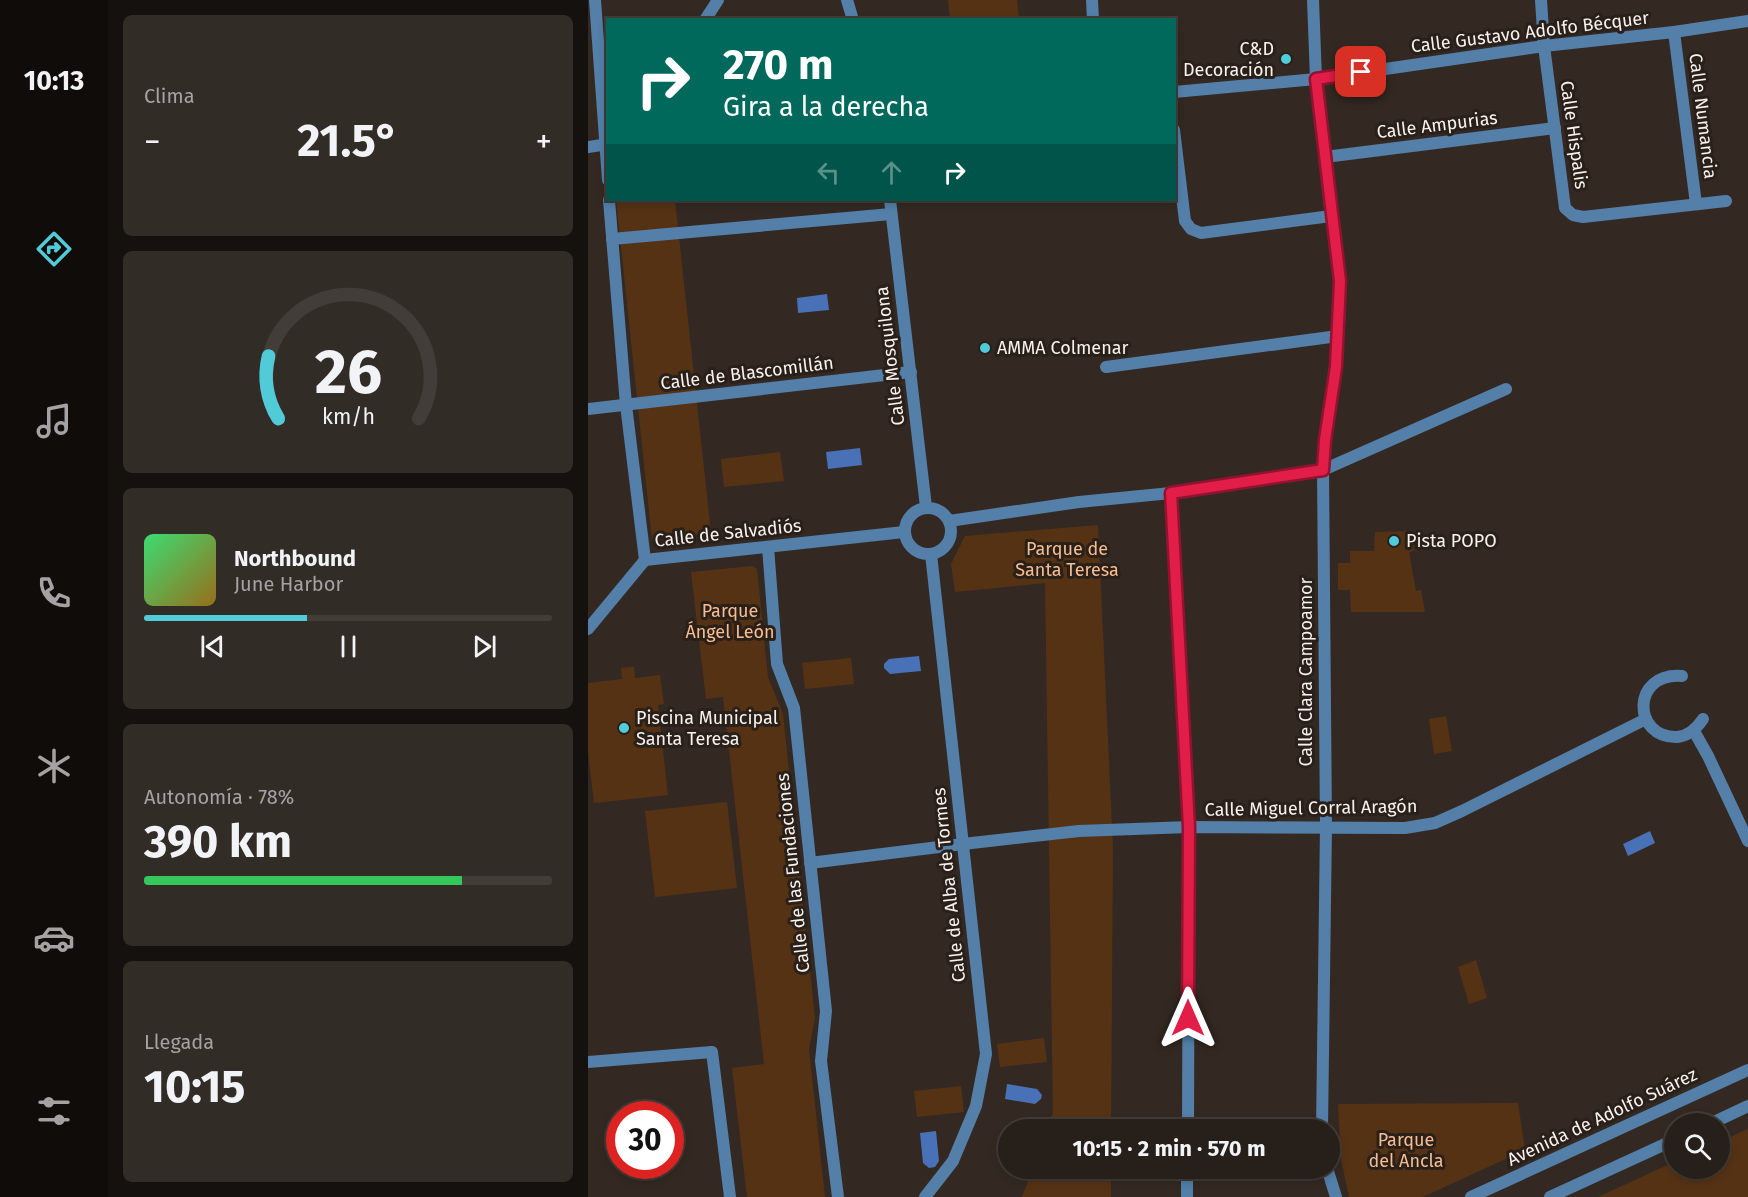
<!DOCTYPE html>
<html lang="es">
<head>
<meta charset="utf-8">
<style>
  body { margin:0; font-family:"Fira Sans",sans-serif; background:#322c27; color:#f1f3f6; height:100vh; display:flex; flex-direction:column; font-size:22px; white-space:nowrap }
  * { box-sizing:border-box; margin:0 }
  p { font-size:20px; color:#a4a2a2 }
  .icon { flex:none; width:33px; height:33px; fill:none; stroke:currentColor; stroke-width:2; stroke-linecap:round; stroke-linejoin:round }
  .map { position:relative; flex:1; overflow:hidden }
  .panel { display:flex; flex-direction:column; gap:15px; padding:15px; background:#15110e; width:480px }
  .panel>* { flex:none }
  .top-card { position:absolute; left:18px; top:18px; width:570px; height:183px; border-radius:0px; box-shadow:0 3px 9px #0003,0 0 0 2px #423d39; background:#00695c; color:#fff; overflow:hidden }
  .buttons { position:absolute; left:1076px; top:1113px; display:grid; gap:12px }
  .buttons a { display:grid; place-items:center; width:66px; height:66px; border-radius:50%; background:#261f1a; box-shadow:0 3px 9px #0003,0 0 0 2px #423d39; font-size:30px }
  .speed { position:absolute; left:18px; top:1101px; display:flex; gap:12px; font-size:30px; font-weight:700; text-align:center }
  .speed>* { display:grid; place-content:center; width:78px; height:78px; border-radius:50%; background:#261f1a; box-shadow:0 3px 9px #0003,0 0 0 2px #423d39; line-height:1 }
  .speed .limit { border:9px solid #d22; background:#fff; color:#111 }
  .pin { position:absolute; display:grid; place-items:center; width:51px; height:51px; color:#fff; margin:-26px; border-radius:12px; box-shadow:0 3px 9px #0006 }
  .me { position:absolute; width:66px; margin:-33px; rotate:0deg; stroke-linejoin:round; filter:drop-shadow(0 0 4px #0008) }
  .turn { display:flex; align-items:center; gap:21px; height:126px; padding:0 18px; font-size:27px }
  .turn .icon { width:78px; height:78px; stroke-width:2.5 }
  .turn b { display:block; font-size:42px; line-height:51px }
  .lanes { display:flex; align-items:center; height:57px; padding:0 18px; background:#0003; justify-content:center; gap:30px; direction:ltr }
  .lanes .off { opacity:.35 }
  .big { font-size:45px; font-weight:700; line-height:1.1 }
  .panel .card { flex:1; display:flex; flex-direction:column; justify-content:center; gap:9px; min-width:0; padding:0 21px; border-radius:9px; background:#322c27 }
  .panel .dial { align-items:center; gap:0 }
  .dial svg { height:156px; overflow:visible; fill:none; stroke:#423d39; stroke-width:7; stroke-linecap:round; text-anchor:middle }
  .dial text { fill:#f1f3f6; stroke:none }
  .song { display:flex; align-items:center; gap:18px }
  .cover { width:72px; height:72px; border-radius:9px; background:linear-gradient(135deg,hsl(140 70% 55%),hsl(40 70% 35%)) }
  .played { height:6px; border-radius:3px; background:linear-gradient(90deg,#52cbd8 40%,#423d39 40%) }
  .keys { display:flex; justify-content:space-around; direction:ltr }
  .heat { display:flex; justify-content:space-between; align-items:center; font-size:33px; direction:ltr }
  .charge { height:9px; border-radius:4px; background:linear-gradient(90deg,#34c759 78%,#423d39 0) }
  .trip { position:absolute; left:410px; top:1119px; width:342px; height:60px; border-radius:30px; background:#261f1a; box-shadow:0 3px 9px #0003,0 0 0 2px #423d39; font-weight:700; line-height:60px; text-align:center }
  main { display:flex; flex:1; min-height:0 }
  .dock { display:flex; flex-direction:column; width:108px; justify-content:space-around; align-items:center; background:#0f0c0a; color:#a4a2a2 }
  .dock .icon { width:42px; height:42px }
  .dock .selected { color:#52cbd8 }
  .dock b { font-size:27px; color:#f1f3f6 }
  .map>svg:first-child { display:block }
</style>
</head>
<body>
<main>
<nav class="dock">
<b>10:13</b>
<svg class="icon selected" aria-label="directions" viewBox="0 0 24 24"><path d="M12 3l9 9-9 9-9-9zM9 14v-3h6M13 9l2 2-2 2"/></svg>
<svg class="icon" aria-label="music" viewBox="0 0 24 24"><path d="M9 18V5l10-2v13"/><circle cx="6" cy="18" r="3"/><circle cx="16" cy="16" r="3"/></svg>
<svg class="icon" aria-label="phone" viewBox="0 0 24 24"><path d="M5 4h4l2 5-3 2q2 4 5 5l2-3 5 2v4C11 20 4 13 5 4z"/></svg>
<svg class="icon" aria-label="climate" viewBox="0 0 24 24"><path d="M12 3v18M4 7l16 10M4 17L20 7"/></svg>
<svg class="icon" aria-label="car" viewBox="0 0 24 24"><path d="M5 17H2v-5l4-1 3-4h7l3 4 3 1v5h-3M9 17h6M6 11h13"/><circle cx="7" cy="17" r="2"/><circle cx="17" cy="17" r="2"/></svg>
<svg class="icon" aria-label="filters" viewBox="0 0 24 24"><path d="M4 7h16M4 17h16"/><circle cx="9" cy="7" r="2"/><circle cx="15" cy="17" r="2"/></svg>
</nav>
<section class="panel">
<div class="card"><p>Clima</p>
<div class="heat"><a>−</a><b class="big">21.5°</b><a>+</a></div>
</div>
<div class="card dial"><svg viewBox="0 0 100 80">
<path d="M14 69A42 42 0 1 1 86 69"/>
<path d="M14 69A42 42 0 0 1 9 37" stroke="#52cbd8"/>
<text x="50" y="56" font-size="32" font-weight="700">26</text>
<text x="50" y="72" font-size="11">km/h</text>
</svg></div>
<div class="card">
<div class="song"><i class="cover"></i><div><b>Northbound</b><p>June Harbor</p></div></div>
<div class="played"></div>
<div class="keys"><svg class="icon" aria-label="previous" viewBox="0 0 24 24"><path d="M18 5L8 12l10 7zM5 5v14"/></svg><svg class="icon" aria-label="pause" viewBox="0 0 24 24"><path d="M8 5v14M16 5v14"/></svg><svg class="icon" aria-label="next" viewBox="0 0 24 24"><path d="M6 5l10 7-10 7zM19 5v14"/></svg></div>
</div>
<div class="card"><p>Autonomía · 78%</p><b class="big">390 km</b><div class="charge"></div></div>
<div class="card"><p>Llegada</p><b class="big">10:15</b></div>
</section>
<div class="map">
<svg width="1160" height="1197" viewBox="0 0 1160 1197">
  <rect width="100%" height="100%" fill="#332922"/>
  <g fill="#563215">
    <path d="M360,0h69l2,19h-69z"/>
    <path d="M28,200h59l36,333 -59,6z"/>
    <path d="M192,452l4,29 -60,6 -3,-28z"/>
    <path d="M510,525l15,324 -2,280h-64l6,-16 -8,-530 -90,9 -4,-28 14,-28z"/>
    <path d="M825,531l1,20 -5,1 7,39 5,-1 4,22h-74l-1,-22h-12v-27h12v-12h24l1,-19z"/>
    <path d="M164,566l5,3 11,108 15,37 32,304 -6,31 16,148h-78l-15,-129 32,-4 -41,-367 -17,2 -15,-127z"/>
    <path d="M263,658l3,26 -49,5 -3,-26z"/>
    <path d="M46,667l1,11 25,-3 4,29 -6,1 10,90 -74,8 -6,-52v-68l34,-4 -1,-11z"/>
    <path d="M858,716l6,35 -18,3 -5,-35z"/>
    <path d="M139,802l10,86 -82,9 -10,-86z"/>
    <path d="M888,960l11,38 -18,6 -11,-37z"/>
    <path d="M456,1038l3,24 -47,5 -3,-23z"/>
    <path d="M373,1086l3,26 -47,5 -3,-26z"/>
    <path d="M930,1103l7,47 -102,47h-74l-8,-38 -3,-55z"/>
    <path d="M1160,1129v68h-150l76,-35v6h45v-26z"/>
    <path d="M445,1168l78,1v28h-89z"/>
  </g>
  <g fill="#4871b8">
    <path d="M239,294l2,16 -31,3 -1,-15z"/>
    <path d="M272,448l2,17 -34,4 -2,-17z"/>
    <path d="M331,656l2,15 -31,3 -6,-6v-4l5,-5z"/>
    <path d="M1062,831l5,12 -27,13 -5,-12z"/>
    <path d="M419,1084l30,5 5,6 -1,4 -6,5 -30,-5z"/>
    <path d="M348,1131l3,30 -4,6 -6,1 -6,-5 -3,-30z"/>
  </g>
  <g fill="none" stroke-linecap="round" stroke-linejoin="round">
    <g stroke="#537fa9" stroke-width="12">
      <path d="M117,20l13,-20"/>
      <path d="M222,863l153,-19"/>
    </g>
    <g stroke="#537fa9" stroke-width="12">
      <path d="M7,0l13,180"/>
      <path d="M259,0l6,20"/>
      <path d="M504,0l1,20"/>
      <path d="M953,0l3,46 21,162 8,7 10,2 143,-16"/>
      <path d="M1086,32l22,172"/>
      <path d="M586,92l142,-13 228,-33 130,-14 74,-11"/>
      <path d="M586,130l11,91 6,8 10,4 130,-17 -15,-137 -3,-79"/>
      <path d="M0,147l20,-3"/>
      <path d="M737,157l230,-29"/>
      <path d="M21,200l17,205 19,155"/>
      <path d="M302,200l36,307"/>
      <path d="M24,239l279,-25"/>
      <path d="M518,367l232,-31"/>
      <path d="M0,409l323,-37"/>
      <path d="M583,493l18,334 -1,303"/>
      <circle cx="340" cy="531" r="23"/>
      <path d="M361,521l130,-19 92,-9 152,-23 183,-81"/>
      <path d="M180,547l9,117 17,44 32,303 -5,50 17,136"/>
      <path d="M0,629l57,-69 259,-28"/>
      <path d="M1094,676c-51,-4 -50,62 -5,61 12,-1 20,-9 26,-18"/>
      <path d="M1106,731l14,25 40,85"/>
      <path d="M375,844l116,-13 110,-4 216,1 30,-5 27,-12 184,-92"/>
      <path d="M0,1062l124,-10 18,145"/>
      <path d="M1122,1124l38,-18"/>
      <path d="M734,1130l4,-304 -3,-356c4,-63 20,-126 16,-190 -1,-21 -5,-43 -8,-64"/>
      <path d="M739,1168l9,29"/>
      <path d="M337,1197l28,-36 23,-55 10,-52 -55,-500"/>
      <path d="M599,1197v-29"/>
      <path d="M883,1197l277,-127"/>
      <path d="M962,1197l124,-57"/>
    </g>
  </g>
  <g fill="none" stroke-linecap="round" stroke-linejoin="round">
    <defs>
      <path id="route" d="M600,1018l1,-191 -18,-334 152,-23 2,-30 11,-73 4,-86 -24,-202 45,-7"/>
    </defs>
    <use href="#route" stroke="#92132f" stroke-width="15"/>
    <use href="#route" stroke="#e11d48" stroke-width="10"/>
  </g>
  <g fill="#52cbd8" stroke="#292019" stroke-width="2">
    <circle cx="698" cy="59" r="6"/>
    <circle cx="397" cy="348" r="6"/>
    <circle cx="806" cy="541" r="6"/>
    <circle cx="36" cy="728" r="6"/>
  </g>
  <g text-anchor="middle" stroke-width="6" stroke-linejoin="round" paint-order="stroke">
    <g font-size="18" fill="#f8f2ed" stroke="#292019">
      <text transform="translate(942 32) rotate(-7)" y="6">Calle Gustavo Adolfo Bécquer</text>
      <text transform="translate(1115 116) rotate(83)" y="6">Calle Numancia</text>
      <text transform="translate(849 125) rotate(-7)" y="6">Calle Ampurias</text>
      <text transform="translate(986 135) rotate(82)" y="6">Calle Hispalis</text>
      <text transform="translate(302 356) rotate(-97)" y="6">Calle Mosquilona</text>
      <text transform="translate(159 373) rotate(-7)" y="6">Calle de Blascomillán</text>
      <text transform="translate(140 533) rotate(-6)" y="6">Calle de Salvadiós</text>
      <text transform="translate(718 672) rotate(-90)" y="6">Calle Clara Campoamor</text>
      <text transform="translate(723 808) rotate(-1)" y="6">Calle Miguel Corral Aragón</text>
      <text transform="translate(205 873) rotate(-96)" y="6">Calle de las Fundaciones</text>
      <text transform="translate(361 885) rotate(-96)" y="6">Calle de Alba de Tormes</text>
      <text transform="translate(1014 1117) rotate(-25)" y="6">Avenida de Adolfo Suárez</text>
    </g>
    <g font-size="18" fill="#f8f2ed" stroke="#292019" text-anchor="start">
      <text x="686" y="55" text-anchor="end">C&amp;D<tspan x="686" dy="21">Decoración</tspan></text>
      <text x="409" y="354">AMMA Colmenar</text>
      <text x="818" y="547">Pista POPO</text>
      <text x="48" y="724">Piscina Municipal<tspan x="48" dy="21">Santa Teresa</tspan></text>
    </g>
    <g font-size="18" fill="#f8bc90" stroke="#292019">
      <text x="479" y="555">Parque de<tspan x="479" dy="21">Santa Teresa</tspan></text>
      <text x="142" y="617">Parque<tspan x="142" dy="21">Ángel León</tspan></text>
      <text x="818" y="1146">Parque<tspan x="818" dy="21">del Ancla</tspan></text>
    </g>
  </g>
</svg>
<div class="buttons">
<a><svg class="icon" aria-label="search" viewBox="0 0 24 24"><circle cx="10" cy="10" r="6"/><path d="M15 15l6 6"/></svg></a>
</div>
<div class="speed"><div class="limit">30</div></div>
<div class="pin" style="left:773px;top:72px;background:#d93025"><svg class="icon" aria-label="arrive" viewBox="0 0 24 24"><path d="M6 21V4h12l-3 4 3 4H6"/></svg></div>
<svg class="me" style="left:600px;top:1018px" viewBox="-20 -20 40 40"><path d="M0-17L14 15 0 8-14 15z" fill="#e11d48" stroke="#fff" stroke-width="4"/></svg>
<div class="trip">10:15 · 2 min · 570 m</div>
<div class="top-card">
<div class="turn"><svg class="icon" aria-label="right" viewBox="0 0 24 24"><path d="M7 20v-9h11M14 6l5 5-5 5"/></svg><div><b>270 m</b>Gira a la derecha</div></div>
<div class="lanes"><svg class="icon off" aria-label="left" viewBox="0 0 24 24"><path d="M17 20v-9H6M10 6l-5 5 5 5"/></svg><svg class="icon off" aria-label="ahead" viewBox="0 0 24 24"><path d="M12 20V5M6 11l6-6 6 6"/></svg><svg class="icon" aria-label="right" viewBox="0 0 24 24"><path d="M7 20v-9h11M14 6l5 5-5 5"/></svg></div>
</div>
</div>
</main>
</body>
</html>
